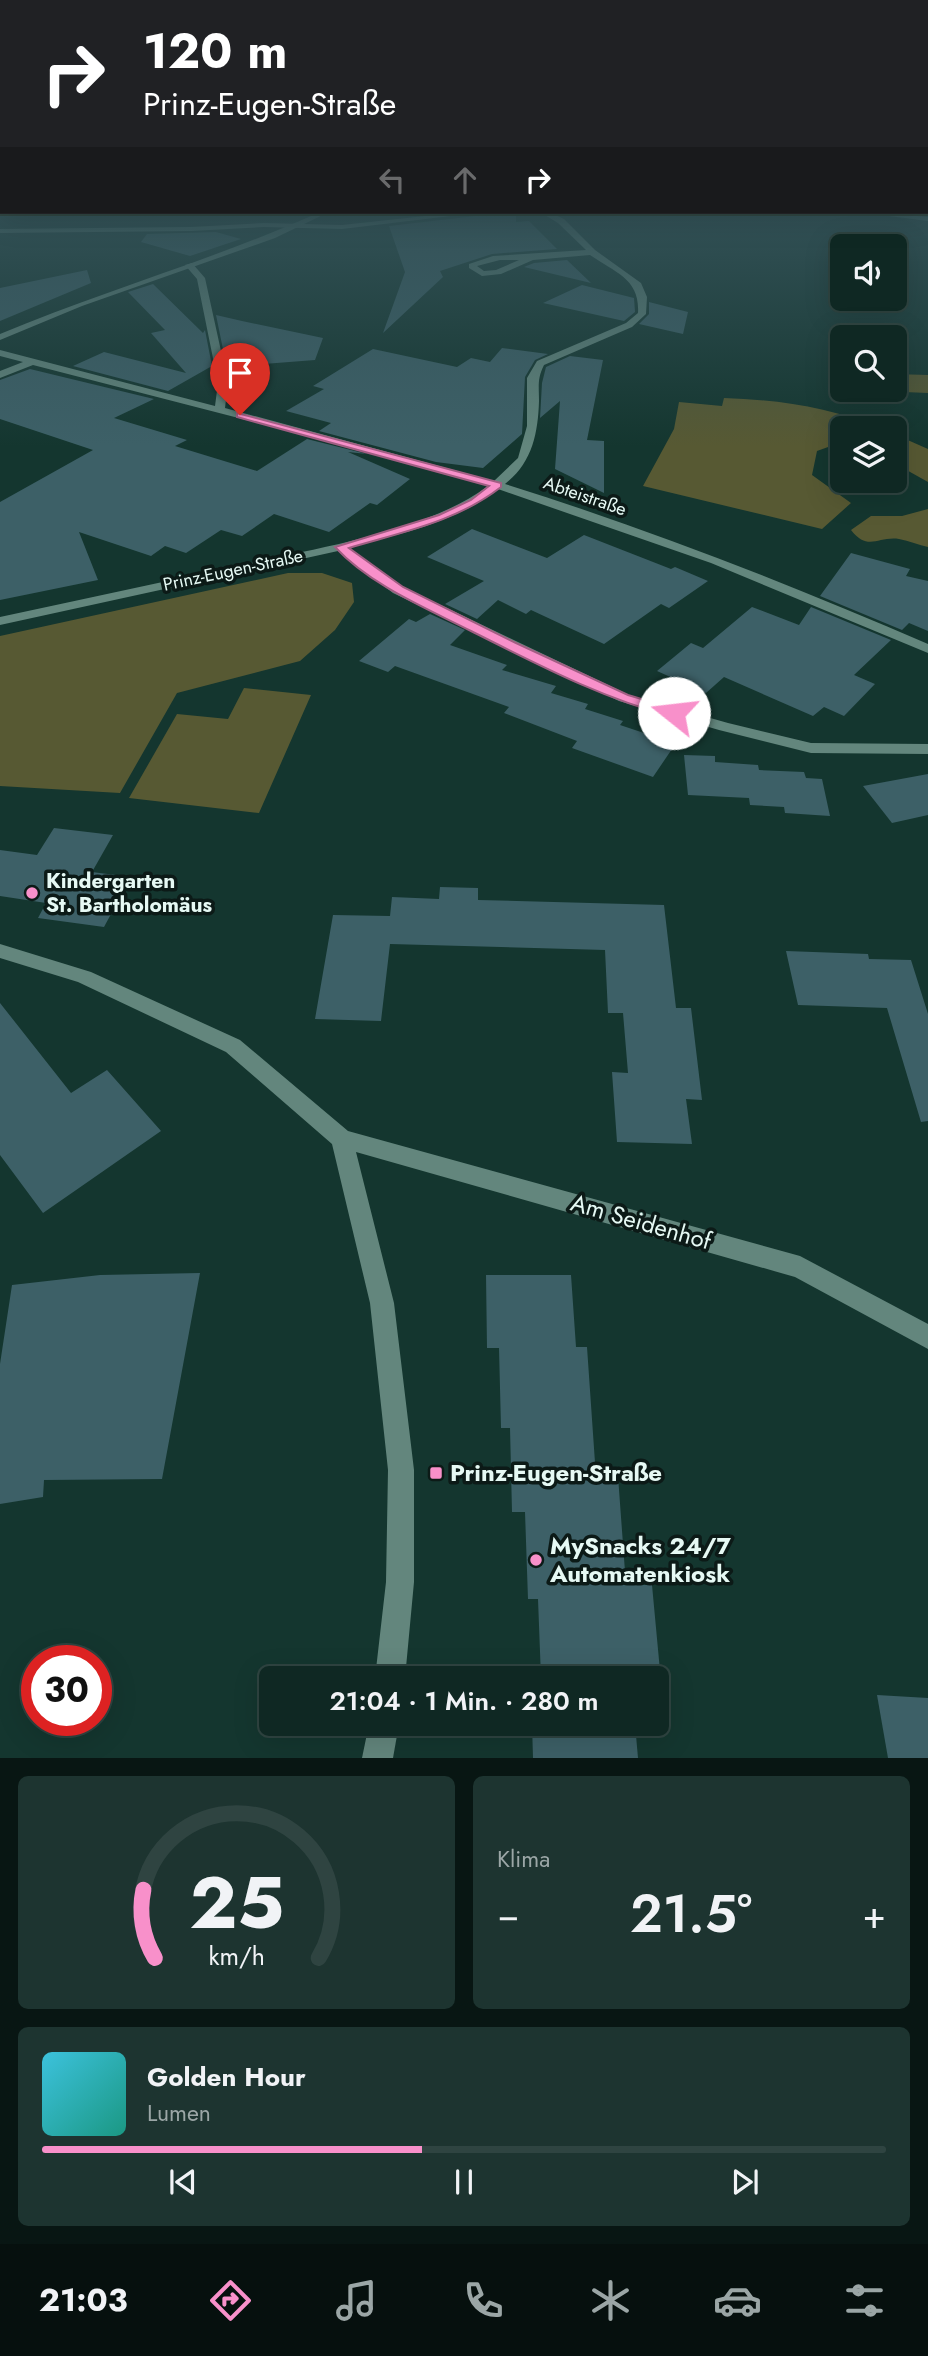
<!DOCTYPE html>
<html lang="de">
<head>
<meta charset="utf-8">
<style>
  body { margin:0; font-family:Jost,sans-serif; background:#1d3430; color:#f1f3f6; height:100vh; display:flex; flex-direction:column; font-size:26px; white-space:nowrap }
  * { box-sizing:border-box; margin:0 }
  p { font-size:23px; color:#9ba6a6 }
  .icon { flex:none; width:38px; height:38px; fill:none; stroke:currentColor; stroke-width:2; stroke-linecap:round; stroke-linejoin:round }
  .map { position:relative; height:1758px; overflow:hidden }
  .details { display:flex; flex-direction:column; gap:18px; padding:18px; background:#081613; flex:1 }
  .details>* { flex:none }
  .hud { position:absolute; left:0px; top:0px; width:929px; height:214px; box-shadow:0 7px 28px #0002,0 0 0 2px #2f4441; background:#202124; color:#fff; overflow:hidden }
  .controls { position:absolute; left:830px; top:234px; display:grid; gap:14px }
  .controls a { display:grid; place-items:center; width:77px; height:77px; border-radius:10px; background:#0f2823; box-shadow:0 7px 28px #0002,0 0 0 2px #2f4441; font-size:35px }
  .speed { position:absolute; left:21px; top:1645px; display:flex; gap:14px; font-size:35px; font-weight:700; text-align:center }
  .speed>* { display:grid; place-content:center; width:91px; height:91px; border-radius:50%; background:#0f2823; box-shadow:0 7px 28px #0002,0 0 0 2px #2f4441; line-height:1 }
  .speed .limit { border:10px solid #d22; background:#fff; color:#111 }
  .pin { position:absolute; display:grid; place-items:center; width:60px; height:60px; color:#fff; margin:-72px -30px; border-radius:50% 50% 50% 0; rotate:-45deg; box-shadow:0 0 7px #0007 }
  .pin .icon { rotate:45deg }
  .me { position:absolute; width:77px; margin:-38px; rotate:286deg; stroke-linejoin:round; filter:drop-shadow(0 0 5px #0008) }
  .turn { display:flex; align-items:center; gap:24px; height:147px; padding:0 28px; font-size:32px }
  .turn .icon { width:91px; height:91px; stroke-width:2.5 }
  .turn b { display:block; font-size:49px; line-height:60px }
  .lanes { display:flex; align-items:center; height:66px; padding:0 28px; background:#0003; justify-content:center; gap:35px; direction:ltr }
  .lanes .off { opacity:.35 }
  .big { font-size:52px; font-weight:600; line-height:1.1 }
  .details .card { flex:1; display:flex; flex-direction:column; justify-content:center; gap:10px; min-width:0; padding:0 24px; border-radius:10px; background:#1d3430 }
  .details .dial { align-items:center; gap:0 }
  .dial svg { height:182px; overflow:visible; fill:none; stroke:#2f4441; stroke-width:7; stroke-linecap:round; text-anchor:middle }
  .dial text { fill:#f1f3f6; stroke:none }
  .song { display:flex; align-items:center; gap:21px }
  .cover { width:84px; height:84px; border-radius:10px; background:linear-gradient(135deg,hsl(190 70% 55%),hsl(170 70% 35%)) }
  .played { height:7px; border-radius:4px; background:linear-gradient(90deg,#f890ca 45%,#2f4441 45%) }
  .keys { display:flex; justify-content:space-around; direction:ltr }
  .heat { display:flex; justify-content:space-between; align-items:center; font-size:38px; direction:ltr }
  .details .tiles { flex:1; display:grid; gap:18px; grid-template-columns:1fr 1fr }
  .card:last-child { grid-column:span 2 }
  .trip { position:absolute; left:259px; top:1666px; width:410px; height:70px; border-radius:10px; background:#0f2823; box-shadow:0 7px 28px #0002,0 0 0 2px #2f4441; font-weight:600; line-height:70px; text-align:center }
  .dock { display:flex; height:112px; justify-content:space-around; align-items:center; background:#06100e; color:#9ba6a6 }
  .dock .icon { width:49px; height:49px }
  .dock .on { color:#f890ca }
  .dock b { font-size:32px; color:#f1f3f6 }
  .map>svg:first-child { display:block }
</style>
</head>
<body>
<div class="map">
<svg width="928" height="1758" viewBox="0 0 928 1758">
  <rect width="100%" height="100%" fill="#14362f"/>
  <g fill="#575933">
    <path d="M894,374l34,1v18l-71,-3h37z"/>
    <path d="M724,398c54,2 108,9 157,31h-39v13l-25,9 -5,24 39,28 -29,26 -179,-43 31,-57 5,-27 43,4z"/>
    <path d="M894,434l34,15v33l-34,-19z"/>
    <path d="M928,509v38c-9,-2 -19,-6 -29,-8 -21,-3 -31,13 -48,-9l20,-14h31z"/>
    <path d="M288,573h34l30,10 2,19 -19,28 -35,31 -123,32 -57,100 -120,-7v-150z"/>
    <path d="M244,688l67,7 -52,118 -130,-15 48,-84 51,5z"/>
  </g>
  <g fill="#3d6067">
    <path d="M487,212h29v10l13,-1 28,28 -65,5 -52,17 3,6 -60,56 22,-61 -16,-46 95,-11z"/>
    <path d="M216,232l25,7 -51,17 -49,-14 6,-8z"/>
    <path d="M567,260l24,23 -67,-16 10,-4z"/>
    <path d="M87,270l4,13 -91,38v-33z"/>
    <path d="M153,284l50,49 2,-3 7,36 -44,25 -95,-25 31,-14 82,21 -35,-40 14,-3 -37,-38z"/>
    <path d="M582,285l52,13 1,14 -11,9 -81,-18z"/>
    <path d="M649,302l39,10 -5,22 -44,-10 10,-10z"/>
    <path d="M216,315l26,6 81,17 -8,22 -65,5 -3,-18 -22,12z"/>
    <path d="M502,348l46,6 -13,6 -10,17 -3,57 -39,34 -47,-6 -117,-31 12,-8 -45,-12 38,-22 -11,-3 60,-37 84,18 14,-9 19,4z"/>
    <path d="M570,356l33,4 -16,80 17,1v52l-49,-24 5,-68 -20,17 2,-35 4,-16z"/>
    <path d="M30,369l124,30 -40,19 73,22 -12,6 82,25 50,-32 60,15 -19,-2 62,27 -33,26 -7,-2 -41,29 -55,-18 -32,22 -21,-6 -35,23 -21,-7 -14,10 -72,-24 19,48 -98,20v-98l93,-52 -93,-31v-39z"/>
    <path d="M472,529l75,29 37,-23 87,34 4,-2 33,14 -39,27 -8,-4 -57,40 -73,-34 -5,4 -28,-14 -21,19 -32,-15 39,-23 -57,-24z"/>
    <path d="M851,553l59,16 -4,7 22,5v50l-19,-8 -7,7 -82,-34z"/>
    <path d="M752,607l47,18 12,-18 80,33 -37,35 21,9 -31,32 -20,-9 -11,9 -89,-39 -18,16 -49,-22 34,-28 12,5z"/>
    <path d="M430,614l35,16 -15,15 57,20 -5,5 54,16 -5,7 37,11 -3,5 38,12 -3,4 39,13 -3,6 16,5 -19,28 -81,-29 5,-7 -73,-28 5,-6 -114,-41 -7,6 -29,-11 50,-42 7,3z"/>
    <path d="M684,755l31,1v6l43,3 1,5 45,2 2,6 16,1 8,37 -45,-3 -1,-6 -34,-2 -1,-7 -61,-3z"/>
    <path d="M928,774v41l-36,8 -29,-37z"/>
    <path d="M54,828l59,7 -21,37 39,5 -27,50 -66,-9 8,-15 -46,-7v-46l37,5z"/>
    <path d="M440,887l38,1v12l186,5 12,103h15l11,92 -16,-1 6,45 -75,-2 -5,-70 16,1 -5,-60h-15l-3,-63 -215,-6 -9,77 -66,-2 18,-104 57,1 2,-19 47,2z"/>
    <path d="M786,951l82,3 1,5 42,1 17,54v107l-7,1 -34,-114 -89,-3z"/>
    <path d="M0,1003l71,90 36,-23 54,61 -118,82 -43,-58z"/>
    <path d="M200,1273l-38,206 -118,1 -1,17 -43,7v-140l12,-79 88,-10z"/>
    <path d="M486,1275h85l5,72h11l9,130 22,-1 8,109h26l11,118h-7v-25h-115l-3,-79h-10l-3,-87h-13l-2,-84h-9l-2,-80h-12z"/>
    <path d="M877,1695l51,3v60h-40z"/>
    <path d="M532,1724h103l3,34h-105z"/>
  </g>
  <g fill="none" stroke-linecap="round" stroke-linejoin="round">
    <g fill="#63867d" fill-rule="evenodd">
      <path d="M462,212h22l-142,17 -78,-2 -73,4 -191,2v-4l191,-2 73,-4 78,2z"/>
      <path d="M540,212h9l15,7 31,31 46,33 6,14 -1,17 -14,13 -88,38c-7,14 -5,21 -5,36 -1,33 -7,62 -34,83 144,45 284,100 423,160v9l-217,-90 -213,-74c-43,34 -97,44 -149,59l54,39 226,108 99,28 83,20 117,1v10l-117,-1 -92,-23 -100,-29 -226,-108 -55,-42 -338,74v-8c84,-18 167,-36 251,-54 71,-16 179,-33 237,-77l-118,-34 -337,-87 -33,13v-7l23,-9 -23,-6v-6l215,56 3,-23 -21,-104 -12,-14 7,-2 13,15 23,105 -3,25 269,73 24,-23 9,-32v-48l10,-17 89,-38 12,-10c2,-34 -22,-40 -48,-58l-57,5 -32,14 -19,2 -13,-8v-4l24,-8 93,-6 -28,-27zM500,260h19l-23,10 -12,1 -7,-5z"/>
      <path d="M870,212l58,5v4l-54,-7z"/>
      <path d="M0,944l91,28 149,68 108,91 452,125 128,68v25l-133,-72 -439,-125 38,151 20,167v112l-9,96h-30l11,-96 2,-112 -18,-167 -38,-159 -106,-92 -148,-70 -78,-24z"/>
      <path d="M369,1724h30l-6,34h-31z"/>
    </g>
    <path fill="#63867d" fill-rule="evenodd" d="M320,212h9l-54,26 -193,68 -82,34v-6c105,-44 216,-75 320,-122z"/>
  </g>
  <linearGradient id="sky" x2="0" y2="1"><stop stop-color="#0b1e1a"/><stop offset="0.45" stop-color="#345258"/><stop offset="1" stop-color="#345258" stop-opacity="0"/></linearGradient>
  <rect width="928" height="446" fill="url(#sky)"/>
  <path fill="#f890ca" stroke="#a15e83" stroke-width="2" d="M237,413l264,70v4c-45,35 -99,45 -152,61l54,39 113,56 112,52 51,15 2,3 -7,4c-71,-18 -137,-53 -203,-86 -45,-23 -101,-46 -136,-84l104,-32 32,-15 18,-14 -252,-69z"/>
  <g fill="#f890ca" stroke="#0c1a17" stroke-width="2.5">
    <circle cx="32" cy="893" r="7"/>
    <rect x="429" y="1466" width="14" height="14" rx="3.5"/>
    <circle cx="536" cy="1560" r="7"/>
  </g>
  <g text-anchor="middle" stroke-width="7" stroke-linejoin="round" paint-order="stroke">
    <g font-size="18" fill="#e6f9f4" stroke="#0c1a17">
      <text transform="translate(585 496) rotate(19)" y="6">Abteistraße</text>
      <text transform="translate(233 570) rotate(-12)" y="6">Prinz-Eugen-Straße</text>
    </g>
    <g font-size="21" font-weight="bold" fill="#e6f9f4" stroke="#0c1a17" text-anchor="start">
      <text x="46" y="888">Kindergarten<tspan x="46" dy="24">St. Bartholomäus</tspan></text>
    </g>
    <g font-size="24" fill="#e6f9f4" stroke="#0c1a17">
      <text transform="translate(641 1222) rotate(16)" y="8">Am Seidenhof</text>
    </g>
    <g font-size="24" font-weight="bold" fill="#e6f9f4" stroke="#0c1a17" text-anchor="start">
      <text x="450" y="1481">Prinz-Eugen-Straße</text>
      <text x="550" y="1554">MySnacks 24/7<tspan x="550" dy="28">Automatenkiosk</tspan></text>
    </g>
  </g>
</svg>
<div class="controls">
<a><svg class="icon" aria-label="sound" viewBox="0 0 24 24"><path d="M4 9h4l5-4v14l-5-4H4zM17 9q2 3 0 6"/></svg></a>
<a><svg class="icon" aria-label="search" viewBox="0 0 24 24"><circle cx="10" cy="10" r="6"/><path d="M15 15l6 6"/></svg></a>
<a><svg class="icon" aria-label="layers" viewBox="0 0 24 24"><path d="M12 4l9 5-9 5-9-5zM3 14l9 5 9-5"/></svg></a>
</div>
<div class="speed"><div class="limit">30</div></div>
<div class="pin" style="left:240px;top:415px;background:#d93025"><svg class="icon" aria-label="arrive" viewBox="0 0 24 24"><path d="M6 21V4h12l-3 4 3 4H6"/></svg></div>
<svg class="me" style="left:674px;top:713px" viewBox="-20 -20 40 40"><circle r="19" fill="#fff"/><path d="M0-13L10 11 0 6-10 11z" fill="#f890ca"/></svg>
<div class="trip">21:04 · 1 Min. · 280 m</div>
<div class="hud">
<div class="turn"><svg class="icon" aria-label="right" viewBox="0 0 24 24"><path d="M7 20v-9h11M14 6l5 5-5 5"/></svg><div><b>120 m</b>Prinz-Eugen-Straße</div></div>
<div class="lanes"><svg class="icon off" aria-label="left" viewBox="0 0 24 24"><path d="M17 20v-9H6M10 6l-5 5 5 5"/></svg><svg class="icon off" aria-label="ahead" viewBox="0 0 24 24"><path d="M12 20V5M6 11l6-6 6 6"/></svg><svg class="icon" aria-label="right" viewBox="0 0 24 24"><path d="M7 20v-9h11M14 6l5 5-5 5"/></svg></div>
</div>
</div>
<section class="details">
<div class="tiles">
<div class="card dial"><svg viewBox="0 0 100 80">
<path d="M14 69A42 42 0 1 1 86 69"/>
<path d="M14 69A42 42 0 0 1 9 39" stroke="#f890ca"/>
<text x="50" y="56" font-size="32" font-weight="700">25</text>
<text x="50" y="72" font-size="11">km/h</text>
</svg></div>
<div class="card"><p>Klima</p>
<div class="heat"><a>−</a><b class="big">21.5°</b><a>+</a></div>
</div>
<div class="card">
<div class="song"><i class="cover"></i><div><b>Golden Hour</b><p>Lumen</p></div></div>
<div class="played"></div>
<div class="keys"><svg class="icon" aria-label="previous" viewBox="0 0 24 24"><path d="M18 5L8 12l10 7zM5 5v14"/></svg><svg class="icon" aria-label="pause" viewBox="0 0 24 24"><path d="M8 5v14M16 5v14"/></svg><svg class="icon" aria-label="next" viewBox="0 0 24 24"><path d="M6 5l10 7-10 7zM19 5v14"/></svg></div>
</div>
</div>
</section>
<nav class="dock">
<b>21:03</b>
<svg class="icon on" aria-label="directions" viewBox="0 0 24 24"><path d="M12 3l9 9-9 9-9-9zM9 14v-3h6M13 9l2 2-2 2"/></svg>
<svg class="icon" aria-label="music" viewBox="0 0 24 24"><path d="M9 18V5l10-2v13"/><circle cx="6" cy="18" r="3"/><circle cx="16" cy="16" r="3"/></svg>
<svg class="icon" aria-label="phone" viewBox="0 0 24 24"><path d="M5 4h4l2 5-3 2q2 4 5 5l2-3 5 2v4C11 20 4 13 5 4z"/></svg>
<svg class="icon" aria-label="climate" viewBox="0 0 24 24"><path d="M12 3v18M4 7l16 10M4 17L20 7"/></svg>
<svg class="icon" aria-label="car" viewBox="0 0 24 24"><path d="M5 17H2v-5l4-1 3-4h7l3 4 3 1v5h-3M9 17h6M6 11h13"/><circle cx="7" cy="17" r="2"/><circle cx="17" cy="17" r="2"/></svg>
<svg class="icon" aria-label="filters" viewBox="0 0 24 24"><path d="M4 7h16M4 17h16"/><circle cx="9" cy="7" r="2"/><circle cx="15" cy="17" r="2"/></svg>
</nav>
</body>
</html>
